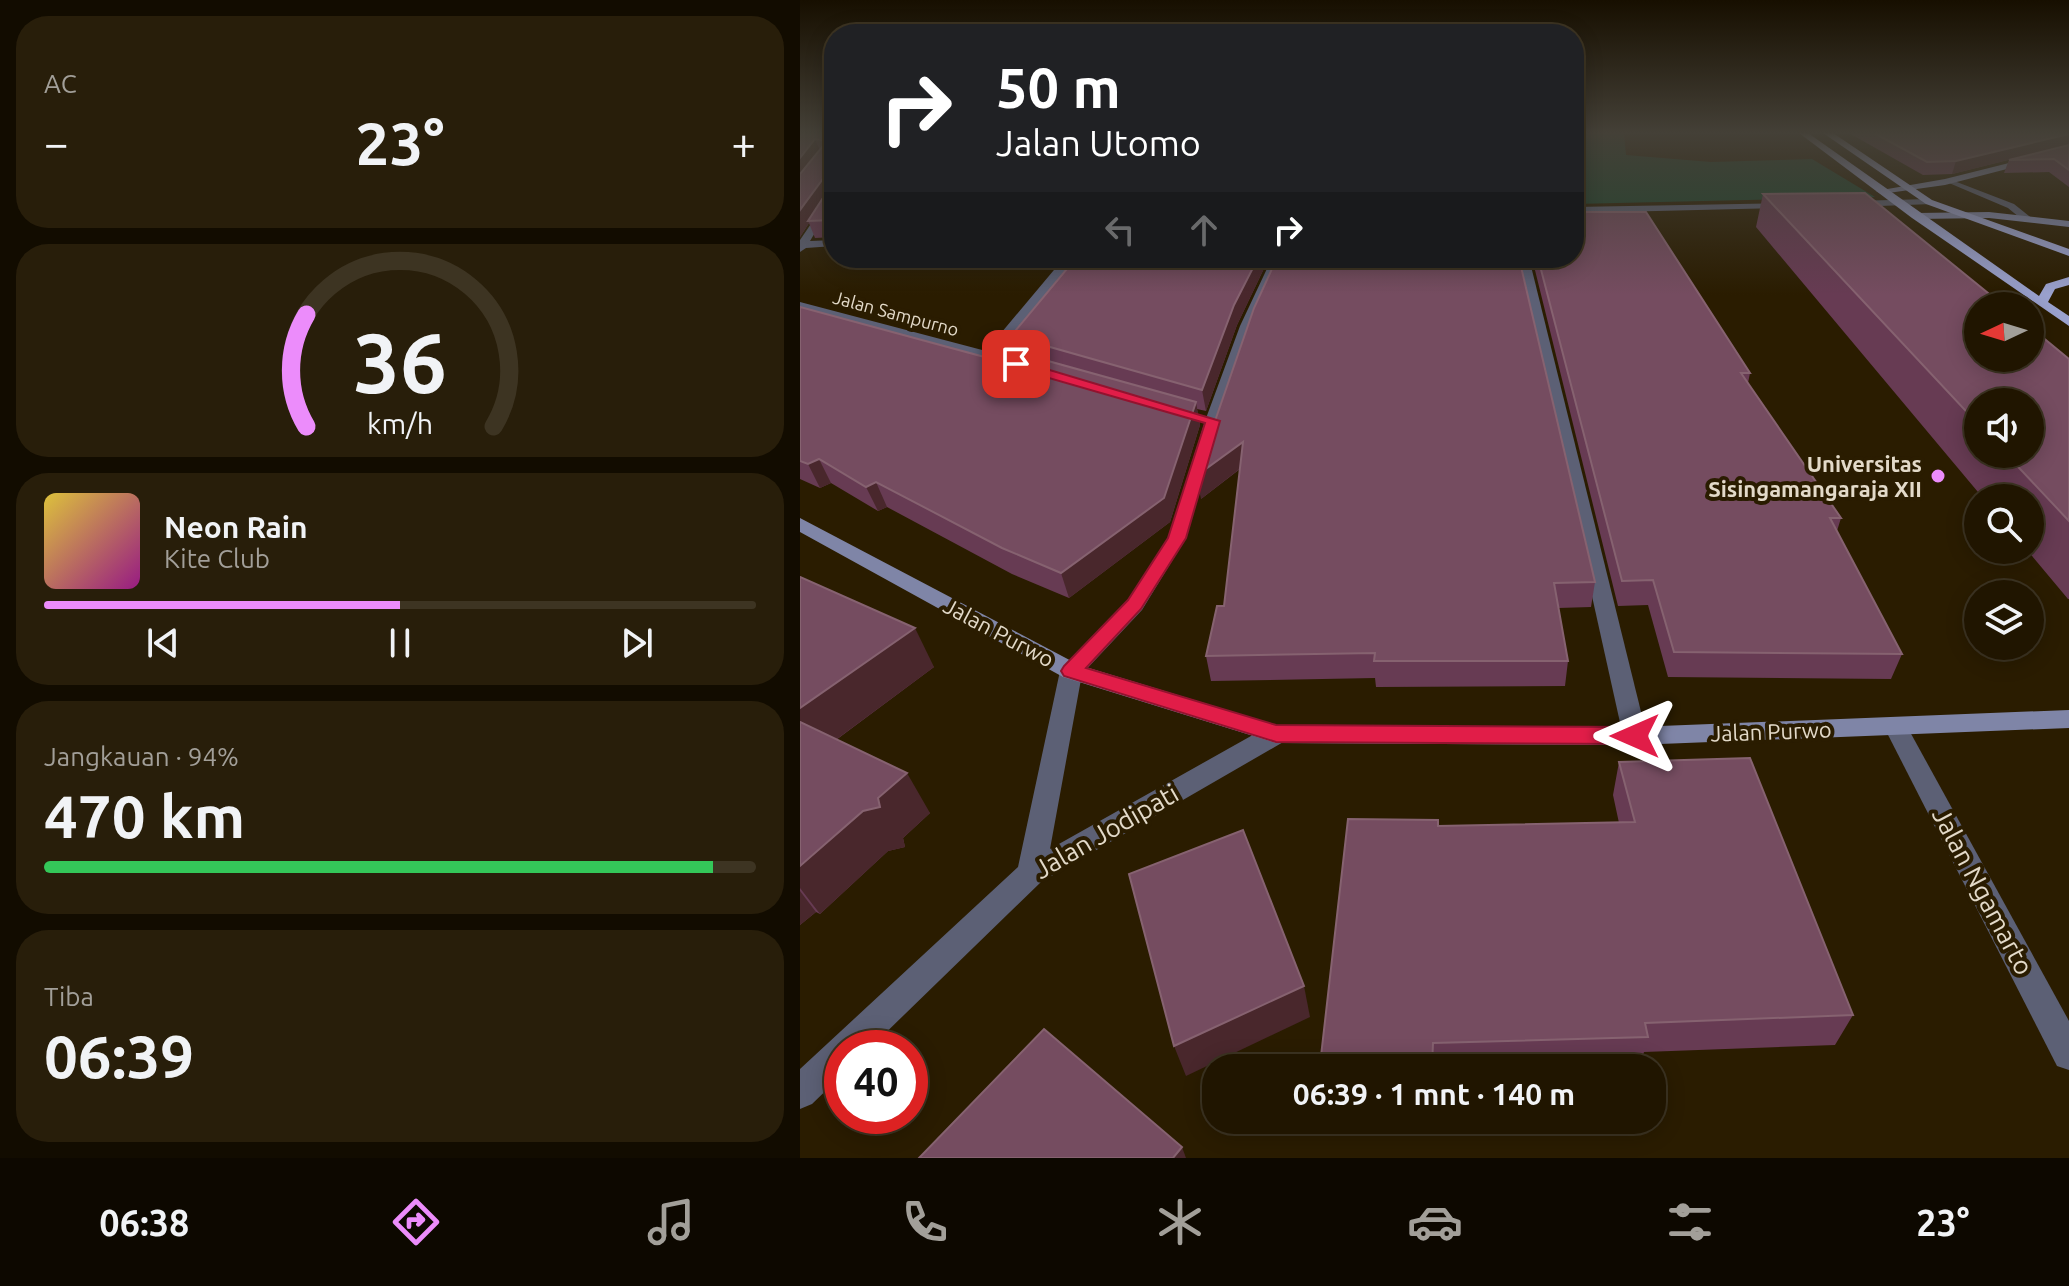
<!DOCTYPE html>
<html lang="id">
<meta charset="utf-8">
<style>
body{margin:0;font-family:Ubuntu,sans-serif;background:#281e0a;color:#f1f3f6;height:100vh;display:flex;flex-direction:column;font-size:30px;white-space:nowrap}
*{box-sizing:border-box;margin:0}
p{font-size:26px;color:#a29f99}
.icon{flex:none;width:44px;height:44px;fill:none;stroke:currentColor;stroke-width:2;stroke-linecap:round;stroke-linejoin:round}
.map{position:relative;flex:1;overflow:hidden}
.sheet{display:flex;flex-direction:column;gap:16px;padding:16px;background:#120c00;width:800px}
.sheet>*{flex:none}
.guide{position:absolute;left:24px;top:24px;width:760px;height:244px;border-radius:32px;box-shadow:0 4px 20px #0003,0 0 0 2px #3d3422;background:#202124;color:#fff;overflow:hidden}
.needle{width:52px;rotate:266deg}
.tools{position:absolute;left:1164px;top:292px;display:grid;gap:16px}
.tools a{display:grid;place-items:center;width:80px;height:80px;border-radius:50%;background:#201500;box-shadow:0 4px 20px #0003,0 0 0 2px #3d3422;font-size:40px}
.speed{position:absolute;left:24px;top:1030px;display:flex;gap:16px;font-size:40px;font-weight:700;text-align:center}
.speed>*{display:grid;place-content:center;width:104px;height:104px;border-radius:50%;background:#201500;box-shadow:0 4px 20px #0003,0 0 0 2px #3d3422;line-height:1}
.speed .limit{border:12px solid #d22;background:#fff;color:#111}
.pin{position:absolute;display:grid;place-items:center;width:68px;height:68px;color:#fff;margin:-34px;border-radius:16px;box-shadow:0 4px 12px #0006}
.me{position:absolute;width:88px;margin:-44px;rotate:270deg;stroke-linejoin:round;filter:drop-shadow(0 0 6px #0008)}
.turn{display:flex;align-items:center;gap:28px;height:168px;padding:0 40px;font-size:36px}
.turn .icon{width:104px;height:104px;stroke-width:2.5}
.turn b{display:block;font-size:56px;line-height:68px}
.lanes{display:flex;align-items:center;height:76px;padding:0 40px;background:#0003;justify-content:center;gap:40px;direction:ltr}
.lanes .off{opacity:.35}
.big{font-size:60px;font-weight:700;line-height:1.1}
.sheet .tile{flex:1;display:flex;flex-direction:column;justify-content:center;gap:12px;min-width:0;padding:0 28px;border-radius:32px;background:#281e0a}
.sheet .dial{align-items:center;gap:0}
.dial svg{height:208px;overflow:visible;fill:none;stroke:#3d3422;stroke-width:7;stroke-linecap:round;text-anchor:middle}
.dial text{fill:#f1f3f6;stroke:none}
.song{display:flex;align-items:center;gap:24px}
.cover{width:96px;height:96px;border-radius:12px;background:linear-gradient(135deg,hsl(50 70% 55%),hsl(310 70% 35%))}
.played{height:8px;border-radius:4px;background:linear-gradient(90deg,#ec8cfb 50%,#3d3422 50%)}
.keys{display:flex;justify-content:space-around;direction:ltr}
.heat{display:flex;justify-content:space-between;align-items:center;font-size:44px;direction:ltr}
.charge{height:12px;border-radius:6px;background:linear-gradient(90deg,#34c759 94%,#3d3422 0)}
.trip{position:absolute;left:402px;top:1054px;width:464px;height:80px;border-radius:32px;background:#201500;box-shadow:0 4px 20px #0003,0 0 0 2px #3d3422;font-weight:700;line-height:80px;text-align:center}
.menu{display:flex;height:128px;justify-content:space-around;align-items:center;background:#0d0800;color:#a29f99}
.menu .icon{width:56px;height:56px}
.menu .current{color:#ec8cfb}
.menu b{font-size:36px;color:#f1f3f6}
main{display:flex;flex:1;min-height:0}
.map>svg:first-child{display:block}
.green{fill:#1c452e}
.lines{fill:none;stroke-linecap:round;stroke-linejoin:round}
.lane{fill:#5c6075;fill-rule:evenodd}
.street{fill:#5c6075;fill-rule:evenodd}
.secondary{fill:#7f85a7;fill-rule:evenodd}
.primary{fill:#9aa1ce;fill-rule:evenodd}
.wall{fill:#673b53;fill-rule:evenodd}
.shaded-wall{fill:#49272c}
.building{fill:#754c60;stroke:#866270;stroke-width:2}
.route{fill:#e11d48;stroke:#92132f;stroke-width:2}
.poi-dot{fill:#ec8cfb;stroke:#2a1c00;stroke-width:3}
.labels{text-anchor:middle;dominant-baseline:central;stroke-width:8;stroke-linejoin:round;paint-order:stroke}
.far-street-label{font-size:18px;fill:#e3dac9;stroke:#2a1c00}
.poi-label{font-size:22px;font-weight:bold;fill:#e3dac9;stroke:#2a1c00;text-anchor:end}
.street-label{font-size:22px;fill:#e3dac9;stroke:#2a1c00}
.near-street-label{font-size:26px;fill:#e3dac9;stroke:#2a1c00}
</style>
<main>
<section class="sheet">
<div class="tile"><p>AC</p>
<div class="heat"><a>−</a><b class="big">23°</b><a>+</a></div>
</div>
<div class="tile dial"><svg viewBox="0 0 100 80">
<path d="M14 69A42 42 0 1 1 86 69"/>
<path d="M14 69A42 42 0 0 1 14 26" stroke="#ec8cfb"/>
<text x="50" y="56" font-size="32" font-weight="700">36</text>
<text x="50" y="72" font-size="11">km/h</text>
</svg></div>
<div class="tile">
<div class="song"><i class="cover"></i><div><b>Neon Rain</b><p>Kite Club</p></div></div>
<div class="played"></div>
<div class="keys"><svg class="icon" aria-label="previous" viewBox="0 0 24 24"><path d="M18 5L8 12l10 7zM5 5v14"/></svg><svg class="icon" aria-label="pause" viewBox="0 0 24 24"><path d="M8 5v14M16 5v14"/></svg><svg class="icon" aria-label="next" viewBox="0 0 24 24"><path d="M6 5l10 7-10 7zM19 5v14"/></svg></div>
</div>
<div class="tile"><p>Jangkauan · 94%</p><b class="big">470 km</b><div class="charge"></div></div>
<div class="tile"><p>Tiba</p><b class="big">06:39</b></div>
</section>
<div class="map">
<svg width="1269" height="1158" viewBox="0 0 1269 1158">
<rect width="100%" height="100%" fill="#2a1c00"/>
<!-- green -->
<path class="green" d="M774 133H824L826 155 911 162 1012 159 1075 197 774 204Z"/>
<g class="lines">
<!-- lane -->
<path class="lane" d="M1149 179 1214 204 1234 220 1225 222 1208 208 1149 183Z"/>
<!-- street -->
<g class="street">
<path d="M34 190V201L10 241 34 240V246L6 248 0 252V240Z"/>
<path d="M1129 199 1132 204 1053 207 1048 204 1053 201Z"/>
<path d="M988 203 985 208 774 213V207Z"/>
<path d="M264 258H276L198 355 222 361V367L217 368 0 310V302L186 351Z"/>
<path d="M472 258H484L454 326 421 421 386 538 342 610 282 674 250 849 467 727 476 725 485 727 488 734 485 741 241 882 70 1048H42V1075L12 1104 0 1109V1069L218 867 260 671 328 600 368 538 405 421 440 326Z"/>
<path d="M717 258H729L847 736 844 743 835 745 826 743 823 736Z"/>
<path d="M1096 718 1104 721 1269 1021V1070L1257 1066 1084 727 1088 721Z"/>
</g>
<!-- secondary -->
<g class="secondary">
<path d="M1269 148V153L1145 185 1081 194 1076 191 1145 179Z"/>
<path d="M1189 212 1269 221V227L1189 218 1116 219 1111 216 1116 213Z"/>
<path d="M0 518 279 665 476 725 835 727 1269 710V728L835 745 476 743 263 677 0 532Z"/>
</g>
<!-- primary -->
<g class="primary">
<path d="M999 133H1008L1239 296 1246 284 1269 277V285L1255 289 1248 302 1269 316V326L1112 218Z"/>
<path d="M1023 133H1033L1132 200 1269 249V256L1126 204Z"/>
</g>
</g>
<!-- wall -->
<g class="wall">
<path d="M0 133H34V237L15 238 9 223 0 237Z"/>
<path d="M1049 133H1269V187L1249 172 1204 173 1209 160 1268 145 1152 174 1123 175Z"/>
<path d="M963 194 1269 359V599H1268L1227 550H1230V498H1183L956 227ZM1178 402 1230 454H1178Z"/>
<path d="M276 258H469L437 325 406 411 397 409 400 425 370 522 269 598 212 574 87 507 78 511 31 483 20 488 0 479V307L192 359 216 352 211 336Z"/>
<path d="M477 258 795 582 791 607 758 608 768 661 765 686 576 687 575 678 411 681 406 656 424 606 440 469 401 499Z"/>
<path d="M732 258H774L950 373 948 383 1041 518 1037 531 1102 654 1091 679 868 677 848 605 818 606Z"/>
<path d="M0 577 134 667 36 740 130 813 103 838 105 847 88 851 20 914 16 912 0 925Z"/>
<path d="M819 762 1053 1015 1035 1045 844 1052 839 1067 791 1068H520V1065L638 826 819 823 813 795Z"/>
</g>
<!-- shaded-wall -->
<g class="shaded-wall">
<path d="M1269 134 1268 145 1152 174 1156 161Z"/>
<path d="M15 139 21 153 0 180V158Z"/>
<path d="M28 172 34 187 8 221 9 223 0 237V210Z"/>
<path d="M458 258H469L437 325 406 411 402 390 434 305Z"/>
<path d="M396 402 400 425 370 522 269 598 261 573Z"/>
<path d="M443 442 446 464 401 499 396 476Z"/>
<path d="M19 459 31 483 20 488 8 464Z"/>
<path d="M76 482 87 507 78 511 66 487Z"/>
<path d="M115 628 134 667 14 756 0 734V708Z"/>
<path d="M107 773 130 813 103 838 105 847 88 851 20 914 0 888V866Z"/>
<path d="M0 891 16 912 0 925Z"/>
<path d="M504 986 510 1017 386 1076 374 1046Z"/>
<path d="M382 1147 386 1158H373Z"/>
</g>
<!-- building -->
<g class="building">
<path d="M0 133H34V220L8 221 30 187 31 175 28 172 0 210V174L27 141 15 139 0 158Z"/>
<path d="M1074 133H1269V134L1156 161 1127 162Z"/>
<path d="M1269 145V170L1254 159 1209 160Z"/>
<path d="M1065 193 1204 306H1178V358H1230V327L1269 359V521L1206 454H1230V402H1178V424L963 194Z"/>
<path d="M774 212H846L950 373H941L1041 518H1030L1102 654 874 652 853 580 822 581 738 258H774Z"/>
<path d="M276 258H458L434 305 402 390 211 336Z"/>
<path d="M477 258H719L795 582 754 583 768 661H574L575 653 406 656 417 606H424L443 442 396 476 454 308Z"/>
<path d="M0 307 192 359 201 348 396 402 364 498 261 573 202 548 76 482 66 487 19 459 8 464 0 461Z"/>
<path d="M0 577 115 628 0 708Z"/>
<path d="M0 722 107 773 78 798 80 807 63 811 0 866Z"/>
<path d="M950 758 1053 1015 845 1023 848 1037 633 1043 632 1067 520 1065 548 819 638 820V826L835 822 819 762Z"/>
<path d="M443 830 504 986 374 1046 329 874Z"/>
<path d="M244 1029 382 1147 373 1158H119Z"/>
</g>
<!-- sky -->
<linearGradient id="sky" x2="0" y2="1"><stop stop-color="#170f00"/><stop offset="0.45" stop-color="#444037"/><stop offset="1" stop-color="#444037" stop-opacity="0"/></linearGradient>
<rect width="1269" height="295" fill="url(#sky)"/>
<!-- route -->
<path class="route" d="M216 360 420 421 386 538 341 609 286 668 476 725 835 727 843 730 846 736 843 742 835 744 476 742 264 676 261 671 264 666 328 600 368 538 405 423 211 367 209 364Z"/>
<!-- markers -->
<circle class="poi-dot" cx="1138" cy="476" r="8"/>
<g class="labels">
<!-- far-street labels -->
<g class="far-street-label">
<text transform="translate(96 313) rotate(15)">Jalan Sampurno</text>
</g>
<!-- poi labels -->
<g class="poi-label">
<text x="1122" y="463">Universitas<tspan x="1122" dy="25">Sisingamangaraja XII</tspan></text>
</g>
<!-- street labels -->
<g class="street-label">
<text transform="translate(199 632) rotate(28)">Jalan Purwo</text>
<text transform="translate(971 731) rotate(-2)">Jalan Purwo</text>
</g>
<!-- near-street labels -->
<g class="near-street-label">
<text transform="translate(306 831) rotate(-30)">Jalan Jodipati</text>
<text transform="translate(1183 891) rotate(62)">Jalan Ngamarto</text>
</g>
</g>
</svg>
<div class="tools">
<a><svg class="needle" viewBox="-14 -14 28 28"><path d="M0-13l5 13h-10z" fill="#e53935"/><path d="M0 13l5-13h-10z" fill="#a29f99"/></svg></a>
<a><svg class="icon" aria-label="sound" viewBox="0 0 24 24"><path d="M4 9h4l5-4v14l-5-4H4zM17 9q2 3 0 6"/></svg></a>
<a><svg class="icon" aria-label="search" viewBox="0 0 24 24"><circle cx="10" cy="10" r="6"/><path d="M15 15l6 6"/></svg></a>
<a><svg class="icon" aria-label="layers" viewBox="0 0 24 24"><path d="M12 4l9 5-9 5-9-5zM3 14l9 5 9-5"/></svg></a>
</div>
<div class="speed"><div class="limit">40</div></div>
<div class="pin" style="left:216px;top:364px;background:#d93025"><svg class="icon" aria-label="arrive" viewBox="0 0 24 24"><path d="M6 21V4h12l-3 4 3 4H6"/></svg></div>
<svg class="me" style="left:835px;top:736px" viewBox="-20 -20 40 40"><path d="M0-17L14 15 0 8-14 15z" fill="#e11d48" stroke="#fff" stroke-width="4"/></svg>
<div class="trip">06:39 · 1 mnt · 140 m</div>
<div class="guide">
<div class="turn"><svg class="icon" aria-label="right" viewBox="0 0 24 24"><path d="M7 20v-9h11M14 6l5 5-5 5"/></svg><div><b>50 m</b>Jalan Utomo</div></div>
<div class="lanes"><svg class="icon off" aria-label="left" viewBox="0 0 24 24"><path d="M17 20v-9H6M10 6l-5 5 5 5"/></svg><svg class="icon off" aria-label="ahead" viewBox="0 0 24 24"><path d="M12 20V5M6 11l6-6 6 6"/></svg><svg class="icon" aria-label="right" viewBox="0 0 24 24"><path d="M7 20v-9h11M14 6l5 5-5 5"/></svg></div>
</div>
</div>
</main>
<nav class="menu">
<b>06:38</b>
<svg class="icon current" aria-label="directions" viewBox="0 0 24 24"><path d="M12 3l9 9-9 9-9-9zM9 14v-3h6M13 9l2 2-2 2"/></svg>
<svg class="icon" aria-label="music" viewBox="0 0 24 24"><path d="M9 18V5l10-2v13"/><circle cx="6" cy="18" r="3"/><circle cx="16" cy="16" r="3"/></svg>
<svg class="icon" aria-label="phone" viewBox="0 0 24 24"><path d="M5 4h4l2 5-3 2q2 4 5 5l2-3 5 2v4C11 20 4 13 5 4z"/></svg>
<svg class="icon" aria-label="climate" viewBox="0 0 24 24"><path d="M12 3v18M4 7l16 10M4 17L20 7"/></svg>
<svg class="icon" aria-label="car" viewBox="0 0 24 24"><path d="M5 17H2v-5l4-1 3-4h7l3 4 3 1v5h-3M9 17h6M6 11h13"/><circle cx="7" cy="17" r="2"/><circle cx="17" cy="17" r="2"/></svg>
<svg class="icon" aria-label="filters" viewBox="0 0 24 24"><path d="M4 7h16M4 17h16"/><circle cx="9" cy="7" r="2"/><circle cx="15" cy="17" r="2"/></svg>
<b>23°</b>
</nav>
